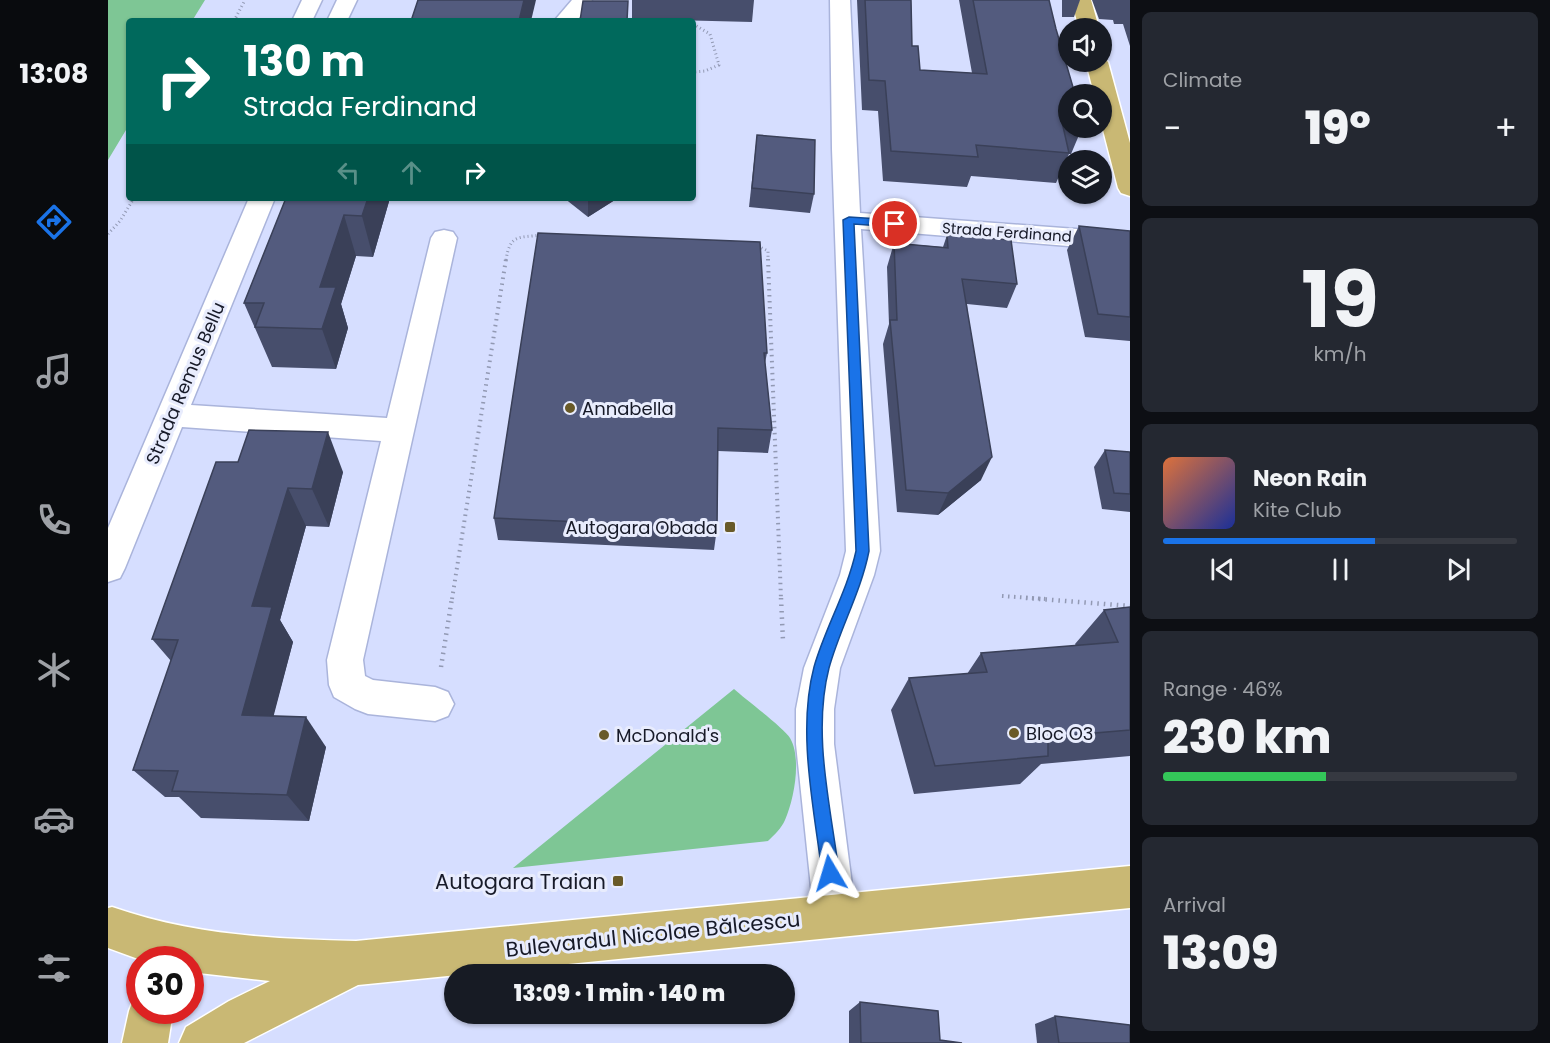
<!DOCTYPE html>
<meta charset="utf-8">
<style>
body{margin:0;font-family:Poppins,sans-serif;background:#242831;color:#f1f3f6;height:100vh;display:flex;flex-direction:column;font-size:22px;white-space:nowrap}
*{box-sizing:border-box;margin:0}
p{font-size:20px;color:#9ea1a6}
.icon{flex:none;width:33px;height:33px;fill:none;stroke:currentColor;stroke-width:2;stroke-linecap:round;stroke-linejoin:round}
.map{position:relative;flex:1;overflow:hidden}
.sheet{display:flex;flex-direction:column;gap:12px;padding:12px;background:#0d0f14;width:420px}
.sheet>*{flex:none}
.guide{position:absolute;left:18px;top:18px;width:570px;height:183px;border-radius:6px;box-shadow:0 2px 4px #0004;background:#00695c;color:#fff;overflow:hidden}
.fabs{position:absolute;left:950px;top:18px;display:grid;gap:12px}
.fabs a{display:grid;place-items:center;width:54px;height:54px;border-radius:50%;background:#171b24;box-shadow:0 2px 4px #0004;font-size:30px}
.speed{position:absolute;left:18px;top:946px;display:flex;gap:12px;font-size:30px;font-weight:700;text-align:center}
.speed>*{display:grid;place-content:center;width:78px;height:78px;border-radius:50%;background:#171b24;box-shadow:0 2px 4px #0004;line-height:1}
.speed .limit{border:9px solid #d22;background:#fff;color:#111}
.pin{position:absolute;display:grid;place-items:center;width:51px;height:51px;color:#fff;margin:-26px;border:3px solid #fff;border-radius:50%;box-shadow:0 2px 6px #0007}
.me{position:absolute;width:66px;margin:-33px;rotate:353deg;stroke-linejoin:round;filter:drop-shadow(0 0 4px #0008)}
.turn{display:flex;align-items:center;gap:21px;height:126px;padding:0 18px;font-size:27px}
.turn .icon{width:78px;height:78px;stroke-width:2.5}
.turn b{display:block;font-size:42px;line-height:51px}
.lanes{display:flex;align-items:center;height:57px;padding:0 18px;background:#0003;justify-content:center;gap:30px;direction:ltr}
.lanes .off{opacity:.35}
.big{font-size:45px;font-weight:800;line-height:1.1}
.sheet .card{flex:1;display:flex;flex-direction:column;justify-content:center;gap:9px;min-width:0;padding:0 21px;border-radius:9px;background:#242831}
.sheet .dial{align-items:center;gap:0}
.dial b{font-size:78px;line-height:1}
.song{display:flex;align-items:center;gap:18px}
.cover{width:72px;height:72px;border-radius:9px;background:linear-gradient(135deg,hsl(20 70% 55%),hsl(230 70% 35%))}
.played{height:6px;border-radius:3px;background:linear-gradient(90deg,#1a73e8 60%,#363941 60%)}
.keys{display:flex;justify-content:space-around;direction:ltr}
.heat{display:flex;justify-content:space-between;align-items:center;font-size:33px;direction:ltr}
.charge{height:9px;border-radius:4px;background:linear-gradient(90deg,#34c759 46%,#363941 0)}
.trip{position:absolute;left:336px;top:964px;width:351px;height:60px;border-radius:30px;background:#171b24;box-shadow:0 2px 4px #0004;font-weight:800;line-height:60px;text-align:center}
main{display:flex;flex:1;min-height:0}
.dock{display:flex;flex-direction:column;width:108px;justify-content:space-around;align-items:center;background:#090b0e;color:#9ea1a6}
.dock .icon{width:42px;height:42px}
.dock .active{color:#1a73e8}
.dock b{font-size:27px;color:#f1f3f6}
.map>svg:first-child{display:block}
.green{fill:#7ec695}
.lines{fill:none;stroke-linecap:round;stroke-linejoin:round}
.minor-casing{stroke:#aab4db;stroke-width:3}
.major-casing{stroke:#fff;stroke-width:3}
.path-far2{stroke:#9299b3;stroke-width:3;stroke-dasharray:1 3;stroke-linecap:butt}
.path-far1{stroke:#9299b3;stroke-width:4;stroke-dasharray:1.5 4.5;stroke-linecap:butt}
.path{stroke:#9299b3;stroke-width:4.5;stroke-dasharray:1.5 5;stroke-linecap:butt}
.minor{fill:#fff;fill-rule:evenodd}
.major{fill:#c9b874;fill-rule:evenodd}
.wall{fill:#474e6c}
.shaded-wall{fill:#3a4058}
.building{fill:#535b7e;stroke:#3a4058;stroke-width:1.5}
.route{fill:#1a73e8;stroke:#114b97;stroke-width:1.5}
.poi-dot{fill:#695a28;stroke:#e8ecfd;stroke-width:2}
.labels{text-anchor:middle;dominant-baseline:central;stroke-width:6;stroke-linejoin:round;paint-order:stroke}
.far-street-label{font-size:15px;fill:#171a28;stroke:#e8ecfd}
.street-label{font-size:18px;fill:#171a28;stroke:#e8ecfd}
.poi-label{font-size:18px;fill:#171a28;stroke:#e8ecfd;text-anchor:start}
.near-poi-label{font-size:21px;fill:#171a28;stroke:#e8ecfd;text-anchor:end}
.near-street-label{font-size:21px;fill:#171a28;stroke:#e8ecfd}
</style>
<main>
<nav class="dock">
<b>13:08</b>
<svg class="icon active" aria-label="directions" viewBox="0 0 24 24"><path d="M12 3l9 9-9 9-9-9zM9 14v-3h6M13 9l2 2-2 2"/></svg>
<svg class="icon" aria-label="music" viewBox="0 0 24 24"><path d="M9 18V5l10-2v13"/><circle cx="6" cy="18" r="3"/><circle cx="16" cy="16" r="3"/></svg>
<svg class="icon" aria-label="phone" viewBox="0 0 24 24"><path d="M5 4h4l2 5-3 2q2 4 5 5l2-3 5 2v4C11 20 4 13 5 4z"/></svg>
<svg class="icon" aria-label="climate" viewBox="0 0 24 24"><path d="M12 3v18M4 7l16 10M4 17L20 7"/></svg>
<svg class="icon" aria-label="car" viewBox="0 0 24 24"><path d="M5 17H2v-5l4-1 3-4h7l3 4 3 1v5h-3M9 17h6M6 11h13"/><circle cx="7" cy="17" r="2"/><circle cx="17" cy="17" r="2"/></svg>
<svg class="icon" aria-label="filters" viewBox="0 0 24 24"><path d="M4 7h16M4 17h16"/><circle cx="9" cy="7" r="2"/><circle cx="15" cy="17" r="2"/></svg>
</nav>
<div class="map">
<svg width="1022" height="1043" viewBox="0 0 1022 1043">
<rect width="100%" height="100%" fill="#d6deff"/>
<!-- green -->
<g class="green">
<path d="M0 0H97L84 21H21V125L0 160Z"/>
<path d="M626 689C637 699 676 728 682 738 694 758 686 800 677 820 673 829 667 834 660 841L405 868Z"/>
</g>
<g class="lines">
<defs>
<g id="minor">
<path d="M194 0H214L204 21H184Z"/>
<path d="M229 0H249L239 21H219Z"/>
<path d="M464 0H484L478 11 468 21H446Z"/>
<path d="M722 0H742L752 213 1022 233V251L753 229 772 551 766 575 732 668 726 709V744L748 916 742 931 727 937 712 931 706 916 688 744V709L696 668 732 575 738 551 724 149Z"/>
<path d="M141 198H167L83 405 279 418 323 238 327 232 336 230 345 232 349 238 255 660 257 676 265 680 327 687 340 692 346 704 340 716 327 721 260 714 247 709 226 697 221 685 219 660 273 441 74 427 17 568 12 578 0 582V528Z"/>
</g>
<g id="major">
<path d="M963 0H983L991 28H971Z"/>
<path d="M993 56 1000 62 1022 143V196L1013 193 1010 188 993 122V94H986L978 62H993Z"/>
<path d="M1022 866V908L250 985 136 1043H71L78 1027 121 1001 162 981 82 972V960H33L0 948V908L4 907C84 935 164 939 248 941Z"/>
<path d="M32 993V1011H65L60 1043H14L21 1011 27 995Z"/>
</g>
</defs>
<!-- minor casing -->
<use href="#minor" class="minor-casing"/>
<!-- major casing -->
<use href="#major" class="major-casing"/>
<!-- path-far2 -->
<g class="path-far2">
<path d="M126 21 137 0"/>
<path d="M585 24 602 34 611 65 597 71 585 72"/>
<path d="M0 234 12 221 26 198"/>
<path d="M650 246 660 251V260"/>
<path d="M398 260C402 234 410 238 433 235"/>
</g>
<!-- path-far1 -->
<g class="path-far1">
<path d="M660 259 673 599"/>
<path d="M894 596 938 599"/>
<path d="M344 599 398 259"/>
</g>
<!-- path -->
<g class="path">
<path d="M673 598 675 641"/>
<path d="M918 598 1022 606"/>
<path d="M333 667 344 598"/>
</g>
<!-- minor -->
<use href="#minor" class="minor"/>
<!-- major -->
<use href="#major" class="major"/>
</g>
<!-- wall -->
<g class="wall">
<path d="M524 0H646L644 22 524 19Z"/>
<path d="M749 0H803L804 46 812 70 864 73 851 0H941L960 94V128H974L963 154H961L948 183 863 176 859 187 775 181 770 111 754 110Z"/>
<path d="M954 0H972L966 17H954Z"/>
<path d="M984 0H1022V46L1015 24H1006L1005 20 991 19Z"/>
<path d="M649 135 706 194 702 213 641 207Z"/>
<path d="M178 198H282L265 257 248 256 233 304 240 328 228 369 164 367 136 303Z"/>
<path d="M456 198H510L480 217Z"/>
<path d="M971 226 1022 231V341L977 337 959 250Z"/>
<path d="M430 233 659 353 657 363 664 430 660 453 610 451 609 528 606 550 390 540 386 518Z"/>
<path d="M839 235 909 284 899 308 859 304 873 480 830 515 789 512 775 344 781 324 779 267 786 243 835 247Z"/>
<path d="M997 450 1022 452V512L994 509 986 467Z"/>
<path d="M130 462 235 472 221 527 198 526 172 620 185 642 165 716 218 747 201 821 93 818 71 797H57L25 770 63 661 44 639Z"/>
<path d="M1022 607V756L933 764 912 784 806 794 783 710 801 678 859 674 873 653 968 646 967 644 996 610Z"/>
<path d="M752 1002 832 1040 854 1043H741V1011Z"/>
<path d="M947 1016 1022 1043H929L927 1024Z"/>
</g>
<!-- shaded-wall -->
<g class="shaded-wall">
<path d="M416 0H428L423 21H411Z"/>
<path d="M260 198H282L265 257 254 216Z"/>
<path d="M480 198H510L480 217Z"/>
<path d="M236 215 248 256 233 304 240 328 228 369 214 329 212 287Z"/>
<path d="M220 432 235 472 221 527 204 489Z"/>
<path d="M884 457 873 480 830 515 840 493Z"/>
<path d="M180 488 198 526 172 620 185 642 158 745 134 715 144 606Z"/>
<path d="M198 717 218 747 201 821 179 795Z"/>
</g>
<!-- building -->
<g class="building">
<path d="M310 0H416L411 21H303Z"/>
<path d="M757 0H803L804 46H810L812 70 879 74 865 0H941L948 29 967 94H960V122H954L961 153 868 145 870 157 783 151 777 81 761 80Z"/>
<path d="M475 1H520L519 21H472Z"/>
<path d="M649 135 707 140 706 194 644 188Z"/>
<path d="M178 198H260L254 216 236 215 212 287H228L214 329 147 327 156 303H136Z"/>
<path d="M971 226 1022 231V317L990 314Z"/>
<path d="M430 233 652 242 659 353H656L664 430 610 428 609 528 386 518Z"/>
<path d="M839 235 903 240 909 284 854 279 884 457 840 493 798 490 782 320H789L786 243 840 248Z"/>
<path d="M141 430 220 432 204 489 180 488 144 606 164 607 134 715 198 717 179 795 64 791 70 771 25 770 70 640 44 639 108 462H130Z"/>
<path d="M997 450 1022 452V494L1006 493Z"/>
<path d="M1022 607V730L940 737V756L827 766 801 678 879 672 873 653 1010 642 996 610Z"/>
<path d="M752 1002 830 1011 832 1040 854 1043H753Z"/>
<path d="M947 1016 1022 1025V1043H951Z"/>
</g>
<!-- route -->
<path class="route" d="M741 217 787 220 793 224 787 227 746 224 761 551C753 592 732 628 721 668 704 734 723 807 731 873L728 879 722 881 716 879 714 873C706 808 689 731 706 667 717 628 739 592 748 551L735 220Z"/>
<!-- markers -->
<g class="poi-dot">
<circle cx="462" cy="408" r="6"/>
<rect x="616" y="521" width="12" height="12" rx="3"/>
<circle cx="906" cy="733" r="6"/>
<circle cx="496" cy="735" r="6"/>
<rect x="504" y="875" width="12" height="12" rx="3"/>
</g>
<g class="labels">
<!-- far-street labels -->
<g class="far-street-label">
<text transform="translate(899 232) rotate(4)">Strada Ferdinand</text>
</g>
<!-- street labels -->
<g class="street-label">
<text transform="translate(77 383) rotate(-67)">Strada Remus Bellu</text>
</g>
<!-- poi labels -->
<g class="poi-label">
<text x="474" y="408">Annabella</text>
<text x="610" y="527" text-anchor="end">Autogara Obada</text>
<text x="918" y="733">Bloc O3</text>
<text x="508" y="735">McDonald's</text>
</g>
<!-- near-poi labels -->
<g class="near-poi-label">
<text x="498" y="881">Autogara Traian</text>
</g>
<!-- near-street labels -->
<g class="near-street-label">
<text transform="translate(545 934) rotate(-6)">Bulevardul Nicolae Bălcescu</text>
</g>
</g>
</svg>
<div class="fabs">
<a><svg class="icon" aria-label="sound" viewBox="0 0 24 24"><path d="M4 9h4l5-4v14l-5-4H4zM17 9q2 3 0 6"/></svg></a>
<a><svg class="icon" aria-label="search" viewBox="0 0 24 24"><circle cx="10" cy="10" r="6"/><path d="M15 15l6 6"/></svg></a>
<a><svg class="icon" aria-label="layers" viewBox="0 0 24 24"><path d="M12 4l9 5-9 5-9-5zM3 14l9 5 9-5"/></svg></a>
</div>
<div class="speed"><div class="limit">30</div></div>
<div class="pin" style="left:787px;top:224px;background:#d93025"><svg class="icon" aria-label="arrive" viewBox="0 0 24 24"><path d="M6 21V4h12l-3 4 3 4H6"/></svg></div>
<svg class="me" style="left:722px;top:873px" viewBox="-20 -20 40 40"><path d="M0-17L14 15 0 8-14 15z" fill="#1a73e8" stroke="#fff" stroke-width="4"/></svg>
<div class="trip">13:09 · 1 min · 140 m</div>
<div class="guide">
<div class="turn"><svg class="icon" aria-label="right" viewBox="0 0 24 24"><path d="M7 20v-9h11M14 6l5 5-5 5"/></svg><div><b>130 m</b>Strada Ferdinand</div></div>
<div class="lanes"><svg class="icon off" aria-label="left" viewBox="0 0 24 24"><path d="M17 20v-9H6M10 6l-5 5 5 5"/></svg><svg class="icon off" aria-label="ahead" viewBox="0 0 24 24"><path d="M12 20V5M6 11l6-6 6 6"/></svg><svg class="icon" aria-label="right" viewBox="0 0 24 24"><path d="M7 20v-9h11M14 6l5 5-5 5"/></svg></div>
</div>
</div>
<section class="sheet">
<div class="card"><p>Climate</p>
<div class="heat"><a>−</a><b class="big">19°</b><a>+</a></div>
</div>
<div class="card dial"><b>19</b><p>km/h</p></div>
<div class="card">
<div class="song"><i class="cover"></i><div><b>Neon Rain</b><p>Kite Club</p></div></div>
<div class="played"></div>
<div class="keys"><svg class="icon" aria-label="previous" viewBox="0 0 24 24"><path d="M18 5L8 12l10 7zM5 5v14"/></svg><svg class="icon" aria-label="pause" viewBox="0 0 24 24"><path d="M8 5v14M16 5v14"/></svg><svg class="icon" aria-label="next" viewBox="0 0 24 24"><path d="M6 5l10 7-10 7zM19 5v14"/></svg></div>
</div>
<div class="card"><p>Range · 46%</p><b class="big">230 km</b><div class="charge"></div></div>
<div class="card"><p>Arrival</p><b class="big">13:09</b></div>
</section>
</main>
